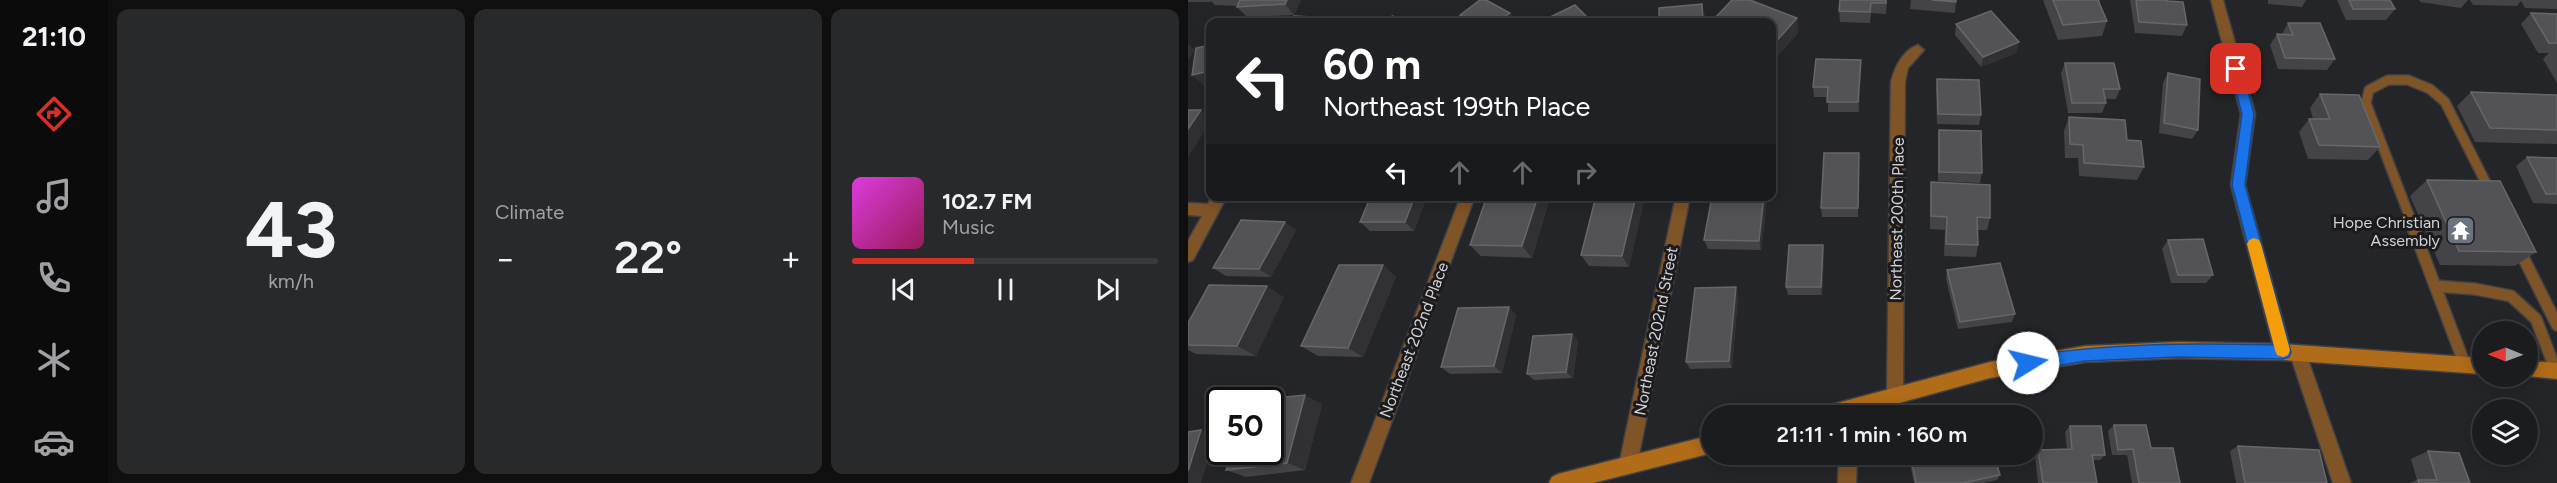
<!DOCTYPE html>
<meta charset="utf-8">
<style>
body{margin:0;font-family:Figtree,sans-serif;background:#28292b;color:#f1f3f6;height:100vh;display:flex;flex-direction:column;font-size:22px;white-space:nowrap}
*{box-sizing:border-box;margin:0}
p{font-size:20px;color:#a0a1a4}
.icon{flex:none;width:33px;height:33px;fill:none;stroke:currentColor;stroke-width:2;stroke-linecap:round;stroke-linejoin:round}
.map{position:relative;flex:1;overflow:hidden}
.details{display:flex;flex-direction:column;gap:9px;padding:9px;background:#0f0f10;width:1080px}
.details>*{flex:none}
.hud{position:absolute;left:18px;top:18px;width:570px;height:183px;border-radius:12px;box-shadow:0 3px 15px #0003,0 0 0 2px #393a3c;background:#202124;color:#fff;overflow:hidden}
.needle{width:39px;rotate:271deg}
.tools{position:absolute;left:1284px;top:321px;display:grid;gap:12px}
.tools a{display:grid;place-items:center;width:66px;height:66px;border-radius:50%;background:#1b1c1e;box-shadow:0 3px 15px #0003,0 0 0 2px #393a3c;font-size:30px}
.speed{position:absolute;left:18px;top:387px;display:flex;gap:12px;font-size:30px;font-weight:700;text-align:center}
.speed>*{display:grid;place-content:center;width:78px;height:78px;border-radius:50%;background:#1b1c1e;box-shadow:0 3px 15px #0003,0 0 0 2px #393a3c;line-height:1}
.speed .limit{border:3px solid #111;border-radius:9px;background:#fff;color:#111}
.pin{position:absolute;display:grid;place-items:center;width:51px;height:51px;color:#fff;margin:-26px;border-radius:12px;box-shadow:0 3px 9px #0006}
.me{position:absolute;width:66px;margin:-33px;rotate:81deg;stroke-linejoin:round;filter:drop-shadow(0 0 4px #0008)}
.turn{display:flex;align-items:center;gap:21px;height:126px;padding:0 18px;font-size:27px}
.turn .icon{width:78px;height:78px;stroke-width:2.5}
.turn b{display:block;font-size:42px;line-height:51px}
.lanes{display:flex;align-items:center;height:57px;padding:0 18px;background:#0003;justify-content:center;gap:30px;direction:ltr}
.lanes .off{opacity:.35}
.big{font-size:45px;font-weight:600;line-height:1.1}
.details .widget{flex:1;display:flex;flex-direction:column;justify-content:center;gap:9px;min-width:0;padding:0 21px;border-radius:12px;background:#28292b}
.details .dial{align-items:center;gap:0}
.dial b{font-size:78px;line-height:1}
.song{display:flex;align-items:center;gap:18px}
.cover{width:72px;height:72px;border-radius:9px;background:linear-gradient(135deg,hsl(300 70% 55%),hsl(330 70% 35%))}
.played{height:6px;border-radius:3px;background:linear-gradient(90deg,#d93025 40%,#393a3c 40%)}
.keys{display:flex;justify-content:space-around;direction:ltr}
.heat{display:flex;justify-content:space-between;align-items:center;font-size:33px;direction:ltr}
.details .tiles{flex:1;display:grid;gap:9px;grid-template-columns:repeat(3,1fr)}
.trip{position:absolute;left:513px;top:405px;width:342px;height:60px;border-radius:30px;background:#1b1c1e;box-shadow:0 3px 15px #0003,0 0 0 2px #393a3c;font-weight:600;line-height:60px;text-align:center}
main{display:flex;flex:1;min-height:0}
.tab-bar{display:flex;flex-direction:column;width:108px;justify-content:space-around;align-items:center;background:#0b0b0c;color:#a0a1a4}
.tab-bar .icon{width:42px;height:42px}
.tab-bar .active{color:#d93025}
.tab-bar b{font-size:27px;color:#f1f3f6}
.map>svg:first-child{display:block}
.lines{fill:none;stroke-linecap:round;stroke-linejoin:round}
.lane-far1-casing{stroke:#404144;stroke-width:12}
.lane-casing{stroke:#404144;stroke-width:14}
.street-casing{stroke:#404144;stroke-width:3}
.secondary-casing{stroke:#404144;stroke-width:3}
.lane-far1{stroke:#7f5427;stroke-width:9}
.lane{stroke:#7f5427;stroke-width:11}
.street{fill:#7f5427;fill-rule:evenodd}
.secondary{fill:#b16c19;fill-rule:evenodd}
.wall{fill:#444448}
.shaded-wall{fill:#313135}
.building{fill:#535357;stroke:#67676b;stroke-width:1.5}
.route{fill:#1a73e8;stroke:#114b97;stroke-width:1.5}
.slow{fill:#f59e0b}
.labels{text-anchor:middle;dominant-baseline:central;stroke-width:6;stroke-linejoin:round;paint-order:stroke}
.street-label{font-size:16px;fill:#d3d3d5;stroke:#1b1b1f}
.poi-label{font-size:16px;fill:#d3d3d5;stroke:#1b1b1f;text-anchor:end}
</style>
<main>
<nav class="tab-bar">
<b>21:10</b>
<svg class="icon active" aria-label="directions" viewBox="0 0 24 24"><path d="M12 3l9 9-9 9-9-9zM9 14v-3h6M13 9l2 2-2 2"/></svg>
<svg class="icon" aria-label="music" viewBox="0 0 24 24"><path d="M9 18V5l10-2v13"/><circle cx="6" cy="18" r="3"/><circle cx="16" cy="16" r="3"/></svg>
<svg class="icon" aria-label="phone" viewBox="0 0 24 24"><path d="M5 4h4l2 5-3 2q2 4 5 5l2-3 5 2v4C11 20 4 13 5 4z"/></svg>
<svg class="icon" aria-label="climate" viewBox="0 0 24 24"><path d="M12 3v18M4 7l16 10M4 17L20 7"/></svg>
<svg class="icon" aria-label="car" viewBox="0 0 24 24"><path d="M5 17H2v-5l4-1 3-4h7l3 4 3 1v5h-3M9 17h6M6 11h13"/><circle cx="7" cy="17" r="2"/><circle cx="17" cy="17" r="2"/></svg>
</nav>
<section class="details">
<div class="tiles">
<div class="widget dial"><b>43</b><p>km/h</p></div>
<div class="widget"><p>Climate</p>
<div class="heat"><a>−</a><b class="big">22°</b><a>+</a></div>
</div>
<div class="widget">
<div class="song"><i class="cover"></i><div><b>102.7 FM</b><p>Music</p></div></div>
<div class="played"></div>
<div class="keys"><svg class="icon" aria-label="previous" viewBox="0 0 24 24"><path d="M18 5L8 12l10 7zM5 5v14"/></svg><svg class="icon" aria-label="pause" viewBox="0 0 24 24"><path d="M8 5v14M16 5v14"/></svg><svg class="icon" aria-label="next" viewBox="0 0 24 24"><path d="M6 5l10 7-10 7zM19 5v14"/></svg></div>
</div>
</div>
</section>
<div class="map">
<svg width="1369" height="483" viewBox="0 0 1369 483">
<rect width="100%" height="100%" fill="#242528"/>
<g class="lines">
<defs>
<path id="lane-far1" d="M1222 218 1178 103 1181 90 1200 80H1220L1242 89 1257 102 1303 193"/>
<g id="lane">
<path d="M1221 217 1277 365"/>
<path d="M1330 247 1369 325"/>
<path d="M1247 286 1287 289 1323 296 1348 319 1368 371"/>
</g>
<g id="street">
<path d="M1023 0H1035L1067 114 1057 185 1103 351 1110 345 1116 348 1163 483H1145L1102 354 1095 360 1089 357 1087 352 1043 185 1053 114Z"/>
<path d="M730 45 736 50 720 68 717 82 715 394 713 400 707 402 701 400 699 394 703 82C707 67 714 51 730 45Z"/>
<path d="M24 196H39L5 260 0 262V241L14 216 0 215V203L20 204Z"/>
<path d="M273 196H287L181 483H163Z"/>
<path d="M488 196H502L449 465 446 471 440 474 434 471 431 465Z"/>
<path d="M651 454H669L668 483H650Z"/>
</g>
<g id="secondary">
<path d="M990 342 1095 344 1294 358V374L1095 360 990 358 897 362 802 378 664 416H623L625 410 631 408 802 362 897 346Z"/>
<path d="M1340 361 1369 363V379L1339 376Z"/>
<path d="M524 435V453L405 483H361L364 477 370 474Z"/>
</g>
</defs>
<!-- lane-far1 casing -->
<use href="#lane-far1" class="lane-far1-casing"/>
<!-- lane casing -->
<use href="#lane" class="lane-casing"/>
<!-- street casing -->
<use href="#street" class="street-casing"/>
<!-- secondary casing -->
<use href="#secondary" class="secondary-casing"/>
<!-- lane-far1 -->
<use href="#lane-far1" class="lane-far1"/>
<!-- lane -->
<use href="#lane" class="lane"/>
<!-- street -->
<use href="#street" class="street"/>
<!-- secondary -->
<use href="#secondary" class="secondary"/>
</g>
<!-- wall -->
<g class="wall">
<path d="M0 0H113L106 15 59 17 49 7V6L27 5 23 1 22 2H0Z"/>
<path d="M652 0H699L698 14 683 13 682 23 652 22 651 11Z"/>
<path d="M723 0H768L767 13 722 9Z"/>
<path d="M855 0H912L911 3 919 21 914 36 870 40Z"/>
<path d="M942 0H979L999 25 994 36 947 33Z"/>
<path d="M1080 0H1118L1114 7 1080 4Z"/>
<path d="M1149 0H1202L1207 9 1198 20H1158Z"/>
<path d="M1231 0H1280L1273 8 1232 2Z"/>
<path d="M1282 0H1369V9L1337 8 1333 1 1329 6 1285 5Z"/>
<path d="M322 13 327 22H276L272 15Z"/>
<path d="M1343 13 1369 14V83L1355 59 1361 53H1350L1333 24Z"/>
<path d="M609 18 610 33 587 59 584 57V22H526V19Z"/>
<path d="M1100 23 1147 59 1139 70 1090 69 1082 45 1089 34H1094Z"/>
<path d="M768 24 828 53 793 67 767 35Z"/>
<path d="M673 60 671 112H640V97H626L625 87Z"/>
<path d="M877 63 932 89 928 99H917L918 103 914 113H880L873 73Z"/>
<path d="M980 73 1010 130 1004 139 971 133 975 83Z"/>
<path d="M749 79 793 115 791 125 749 124 748 89Z"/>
<path d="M1283 92 1369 95V144L1287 142 1269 106Z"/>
<path d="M1132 94 1192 147 1180 160 1120 159 1111 132 1121 119H1125L1122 108Z"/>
<path d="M881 117 939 140 956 167 949 180 891 176 890 158H877L876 131Z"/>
<path d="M751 130 794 173 792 183 750 181V140Z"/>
<path d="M1339 157 1369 158V204L1345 203 1328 166Z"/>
<path d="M671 163 670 217H634L633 208Z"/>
<path d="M1239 180 1348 252 1327 266 1252 265 1222 196Z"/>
<path d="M743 182 802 218 799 230H790V245L788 257 756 256 757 230 742 229V195Z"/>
<path d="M84 196H132L129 201H89Z"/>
<path d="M183 196H239L226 231H182L172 222Z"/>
<path d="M408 196H457L441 267 401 266 393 255Z"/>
<path d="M579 199 573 250 520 249 516 240Z"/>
<path d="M361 201 344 258 293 256 282 245Z"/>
<path d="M108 230 83 277 38 276 25 268Z"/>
<path d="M980 240 1025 275 1018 283H983L974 249Z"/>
<path d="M635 245 636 254 634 295H600L598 287Z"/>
<path d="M195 265 208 277 175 357 130 356 113 346Z"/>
<path d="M759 270 827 314 824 322 770 329 758 279Z"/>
<path d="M548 287 550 295 544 368 502 369 498 362Z"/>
<path d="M96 297 68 356 8 354 0 350V323Z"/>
<path d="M328 315 314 373 262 374 253 367Z"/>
<path d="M384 334 390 341 385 378 346 380 339 374Z"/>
<path d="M134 404 117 470 58 477 38 470Z"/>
<path d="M926 425 992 483H944L939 455H924L920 431Z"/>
<path d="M882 426 917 455 912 460H905L909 483H850L847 455 850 450 879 449 877 432Z"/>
<path d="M1050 446 1139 483H1048L1042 451Z"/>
<path d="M1240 451 1282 483H1221L1229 480 1223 459Z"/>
<path d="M720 454H806L812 475 809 480 795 483H726Z"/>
</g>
<!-- shaded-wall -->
<g class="shaded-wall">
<path d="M99 0H113L106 15 97 4Z"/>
<path d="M514 4 517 15V22H515Z"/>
<path d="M322 13 327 22H309Z"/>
<path d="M609 18 610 33 587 59 585 45Z"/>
<path d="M831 42 828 53 793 67 795 57Z"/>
<path d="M0 44 7 50 0 60Z"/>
<path d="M673 60V70L671 112 670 102Z"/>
<path d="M22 71V83L15 85 4 75Z"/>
<path d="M13 110 22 119V123L0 157V129Z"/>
<path d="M124 196H132L129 201Z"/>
<path d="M227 196H239L226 231 217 222Z"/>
<path d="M350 196H357L361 201 344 258 334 246Z"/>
<path d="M448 196H457L441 267 434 256Z"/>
<path d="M576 196H579V199L573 250 571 241Z"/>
<path d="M97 222 108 230 83 277 71 269Z"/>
<path d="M635 245 636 254 634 295 633 287Z"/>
<path d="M195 265 208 277 175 357 160 348Z"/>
<path d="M79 286 96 297 68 356 49 346Z"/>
<path d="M548 287 550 295 544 368 541 361Z"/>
<path d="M321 307 328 315 314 373 306 366Z"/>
<path d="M384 334 390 341 385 378 378 372Z"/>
<path d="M117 395 134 404 117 470 99 463Z"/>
<path d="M13 430 28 436 13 483H0V471Z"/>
</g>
<!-- building -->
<g class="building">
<path d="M52 0H99L97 4 49 7Z"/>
<path d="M292 0H298L322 13 309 22H276L280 19 272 15Z"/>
<path d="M544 0H562L609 18 585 45 584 44V22H533L526 19Z"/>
<path d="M652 0H698V3H683L682 12 651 11Z"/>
<path d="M744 0H768V2Z"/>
<path d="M865 0H910L919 21 875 25Z"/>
<path d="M948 0H979V1L995 2 999 25 951 22Z"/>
<path d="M1161 0H1202L1207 9H1165Z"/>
<path d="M514 4 515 22H471V8Z"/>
<path d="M387 5 404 22H355L354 21Z"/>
<path d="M803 11 831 42 795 57 768 24Z"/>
<path d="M1343 13 1369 14V43H1361Z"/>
<path d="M106 16 162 19 160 22H101Z"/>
<path d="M205 16 209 22H189Z"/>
<path d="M1100 23H1132L1147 59 1097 58 1089 34 1105 35Z"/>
<path d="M22 45V71L4 75 8 48Z"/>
<path d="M628 59 673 60 670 102H639L640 87H625Z"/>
<path d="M877 63H926L932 89H915L918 103H884Z"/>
<path d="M980 73 1012 79 1010 130 976 123Z"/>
<path d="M749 79 791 80 793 115 750 114Z"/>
<path d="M1283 92 1369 95V130L1302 128Z"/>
<path d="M1132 94 1171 95 1192 147 1131 145 1121 119H1142Z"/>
<path d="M0 110H13L0 129Z"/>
<path d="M881 117 937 120 939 140 953 141 956 167 896 163 895 145 882 144Z"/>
<path d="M751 130 793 131 794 173 751 172Z"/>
<path d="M636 153H671L670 208H633Z"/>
<path d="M1339 157 1369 158V194H1358Z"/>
<path d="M1239 180 1312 181 1348 252 1271 251Z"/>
<path d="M743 182 802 185V218L789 217 790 245 758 244 759 217 743 216Z"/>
<path d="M183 196H227L217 222H172Z"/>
<path d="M299 196H350L334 246 282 245Z"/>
<path d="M408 196H448L434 256 393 255Z"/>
<path d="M524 196H576L571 241 516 240Z"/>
<path d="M53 220 97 222 71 269 25 268Z"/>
<path d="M1015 239 1025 275H990L980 240Z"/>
<path d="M601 245H635L633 287H598Z"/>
<path d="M812 263 827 314 772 322 759 270Z"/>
<path d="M151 265H195L160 348 113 346Z"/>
<path d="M21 285 79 286 49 346 0 345V323Z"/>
<path d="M548 287 541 361 498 362 507 288Z"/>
<path d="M321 307 306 366 253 367 270 308Z"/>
<path d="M384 334 378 372 339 374 345 336Z"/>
<path d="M117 395 99 463 38 470 44 452H82V400H68Z"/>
<path d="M926 425H958L963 448H985L992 483H951L945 449 930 450Z"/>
<path d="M882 426H913L917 455H904L909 483H855L850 450 884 449Z"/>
<path d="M13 430 0 471V432Z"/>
<path d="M1050 446 1131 450 1139 483H1057Z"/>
<path d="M1240 451 1271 453 1282 483H1231L1230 480H1249Z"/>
<path d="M722 454H806L812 475 775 483H728Z"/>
</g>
<!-- route -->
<path class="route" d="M1048 64 1054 69 1066 114 1057 185 1103 352 1101 357 1095 359 990 357 897 361 840 371 835 368 833 363 835 358 840 356C924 343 1001 343 1086 345L1044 185 1054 114 1042 69Z"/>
<!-- slow -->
<path class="slow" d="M1066 238 1071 240 1073 244 1102 350 1100 355 1095 357 1089 355 1087 350 1059 244 1061 240Z"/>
<!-- icons -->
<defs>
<symbol id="temple-square" viewBox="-11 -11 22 22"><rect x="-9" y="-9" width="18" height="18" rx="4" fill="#6b7280" stroke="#1b1b1f"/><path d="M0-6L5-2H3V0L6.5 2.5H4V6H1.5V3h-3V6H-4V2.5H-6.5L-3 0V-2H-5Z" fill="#fff"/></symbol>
</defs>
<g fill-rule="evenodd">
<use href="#temple-square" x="1256" y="214" width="33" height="33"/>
</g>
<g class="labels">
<!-- street labels -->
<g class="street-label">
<text transform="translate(709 219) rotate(-89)">Northeast 200th Place</text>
<text transform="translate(468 331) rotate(-79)">Northeast 202nd Street</text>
<text transform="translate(226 340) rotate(-69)">Northeast 202nd Place</text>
</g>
<!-- poi labels -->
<g class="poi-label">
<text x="1252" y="222">Hope Christian<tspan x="1252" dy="18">Assembly</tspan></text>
</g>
</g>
</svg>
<div class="tools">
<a><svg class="needle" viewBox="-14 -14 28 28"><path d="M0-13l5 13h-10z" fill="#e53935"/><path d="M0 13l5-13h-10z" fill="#a0a1a4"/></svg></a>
<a><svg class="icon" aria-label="layers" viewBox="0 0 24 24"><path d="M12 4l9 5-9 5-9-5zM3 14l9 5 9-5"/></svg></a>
</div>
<div class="speed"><div class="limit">50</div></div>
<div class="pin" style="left:1048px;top:69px;background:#d93025"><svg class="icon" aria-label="arrive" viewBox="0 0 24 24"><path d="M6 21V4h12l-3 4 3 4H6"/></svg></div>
<svg class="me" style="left:840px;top:363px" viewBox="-20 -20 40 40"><circle r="19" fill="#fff"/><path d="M0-13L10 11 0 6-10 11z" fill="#1a73e8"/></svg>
<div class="trip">21:11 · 1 min · 160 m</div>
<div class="hud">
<div class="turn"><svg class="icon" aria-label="left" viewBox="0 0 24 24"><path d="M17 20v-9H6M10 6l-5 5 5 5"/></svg><div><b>60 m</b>Northeast 199th Place</div></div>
<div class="lanes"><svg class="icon" aria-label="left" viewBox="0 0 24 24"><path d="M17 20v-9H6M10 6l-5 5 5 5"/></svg><svg class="icon off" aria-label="ahead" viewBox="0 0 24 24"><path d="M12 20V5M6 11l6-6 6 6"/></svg><svg class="icon off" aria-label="ahead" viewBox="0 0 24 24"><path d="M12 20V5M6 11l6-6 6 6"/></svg><svg class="icon off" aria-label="right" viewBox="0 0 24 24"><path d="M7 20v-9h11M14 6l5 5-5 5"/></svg></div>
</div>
</div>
</main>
